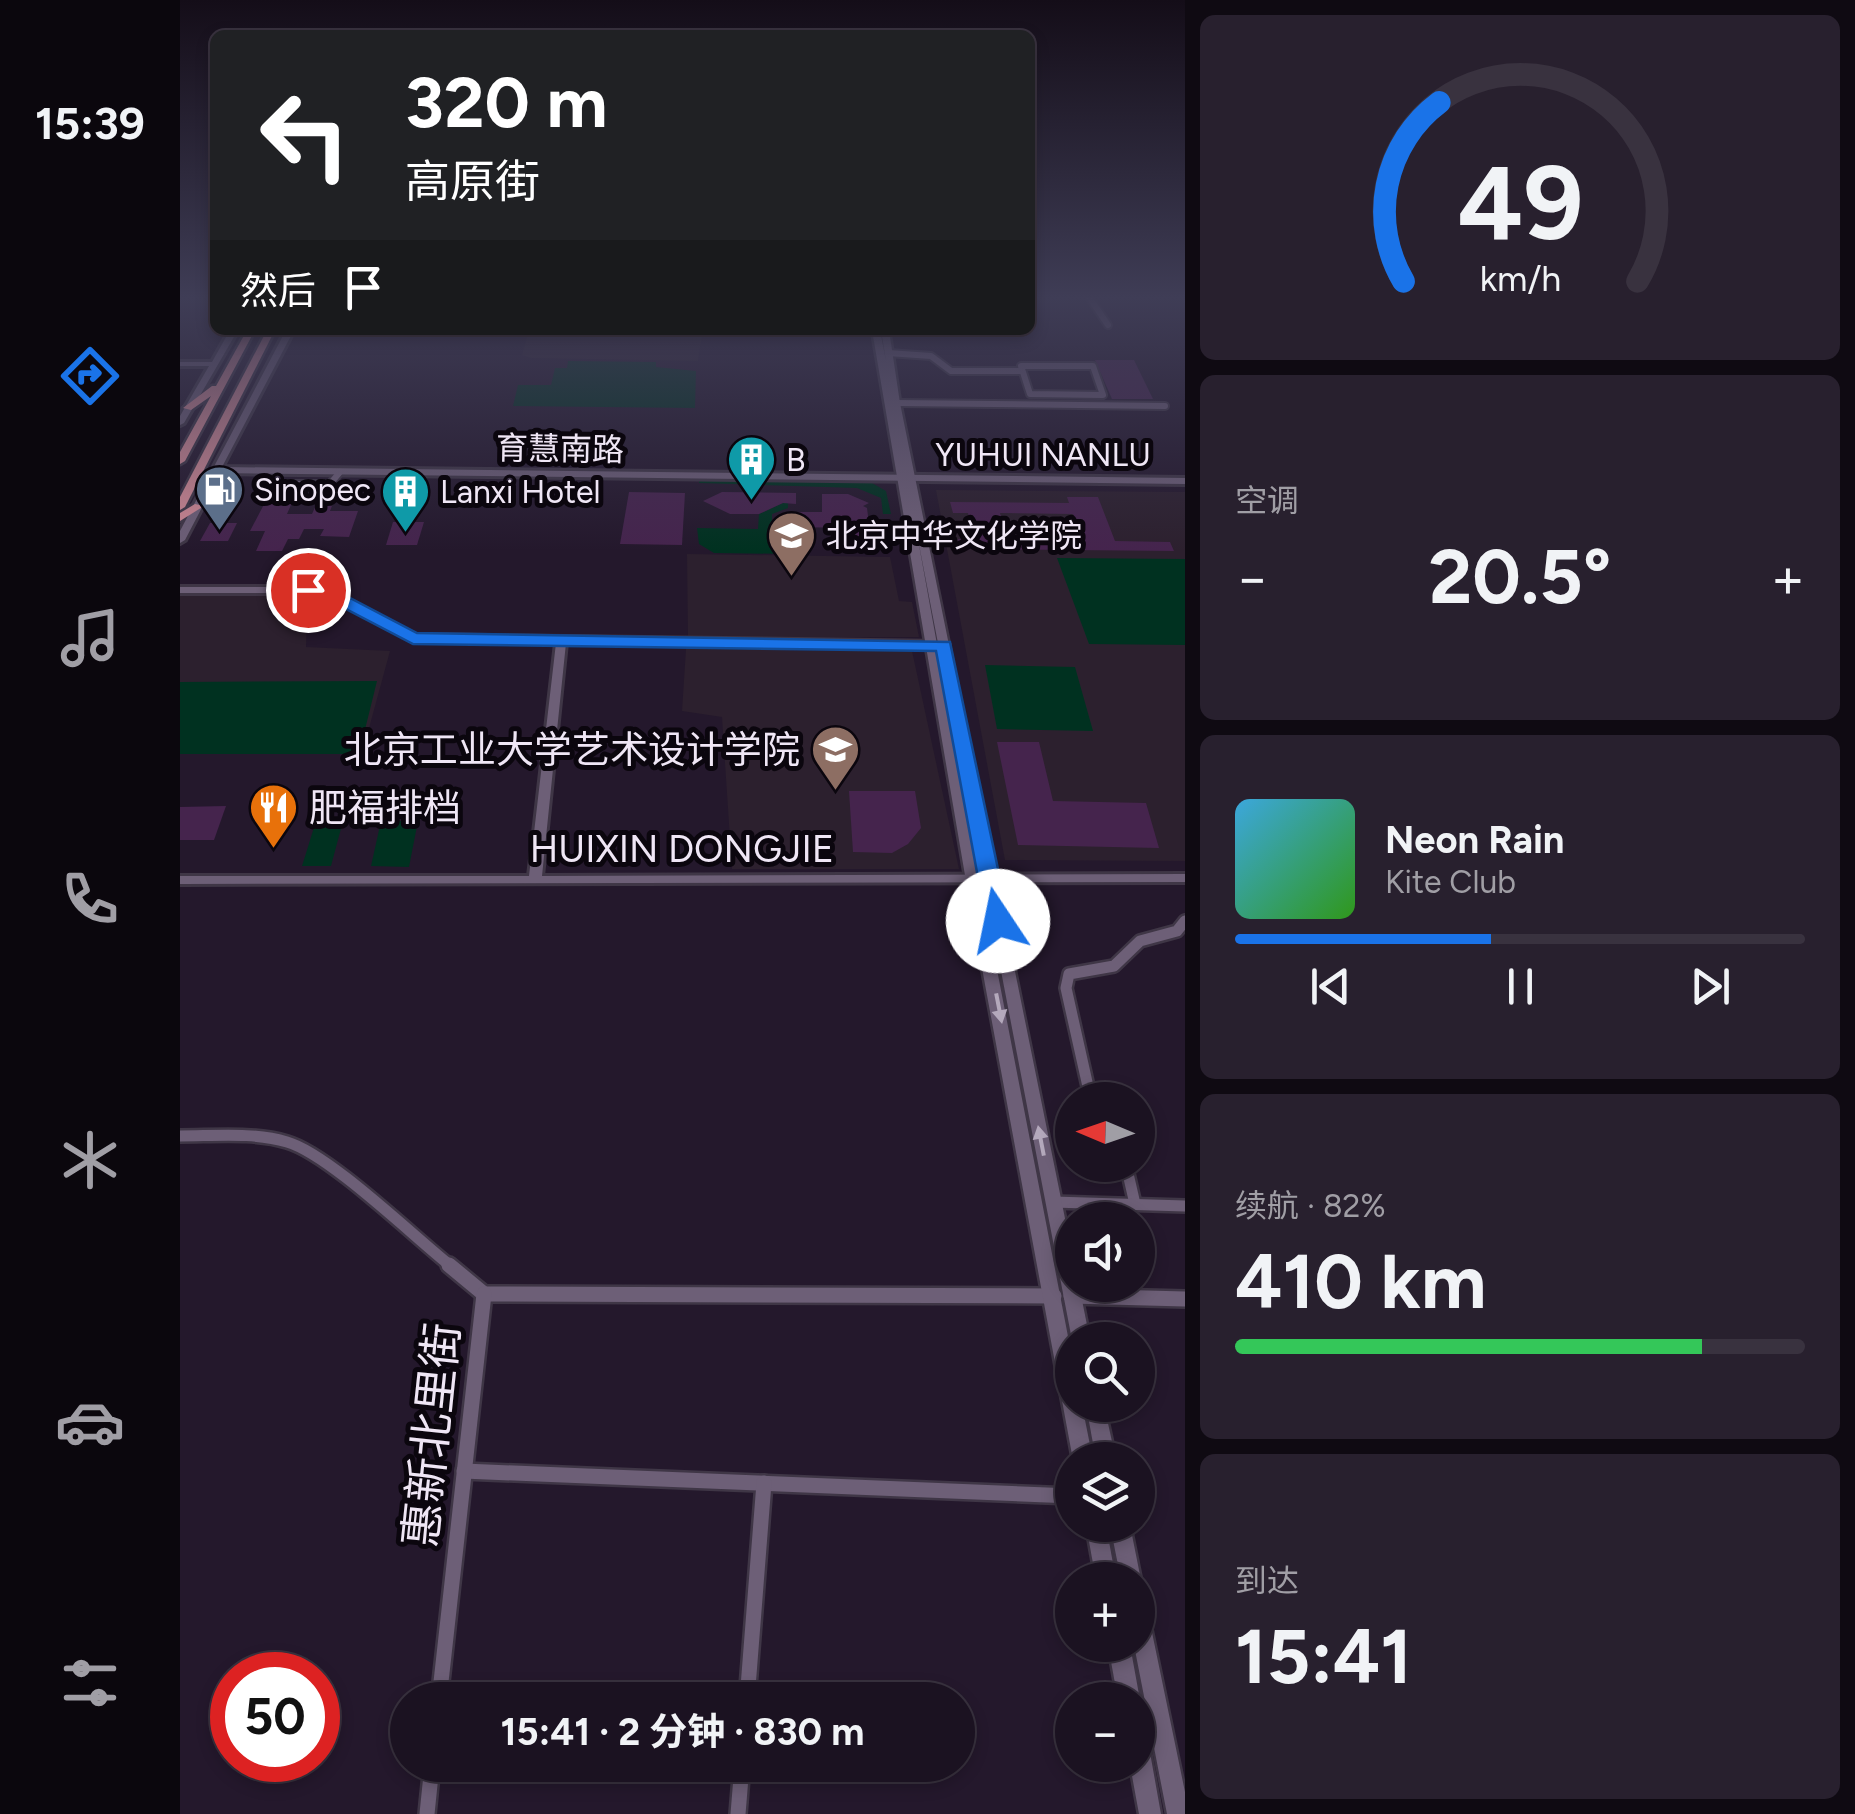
<!DOCTYPE html>
<html lang="zh">
<meta charset="utf-8">
<style>
body{margin:0;font-family:Figtree,"Noto Sans SC",sans-serif;background:#28202e;color:#f1f3f6;height:100vh;display:flex;flex-direction:column;font-size:38px;white-space:nowrap}
*{box-sizing:border-box;margin:0}
p{font-size:32px;color:#a09ea5}
.icon{flex:none;width:55px;height:55px;fill:none;stroke:currentColor;stroke-width:2;stroke-linecap:round;stroke-linejoin:round}
.map{position:relative;flex:1;overflow:hidden}
.panel{display:flex;flex-direction:column;gap:15px;padding:15px;background:#0f0a12;width:670px}
.panel>*{flex:none}
.banner{position:absolute;left:30px;top:30px;width:825px;height:305px;border-radius:15px;box-shadow:0 5px 15px #0003,0 0 0 2px #39323f;background:#202124;color:#fff;overflow:hidden}
.needle{width:65px;rotate:272deg}
.controls{position:absolute;left:875px;top:1082px;display:grid;gap:20px}
.controls a{display:grid;place-items:center;width:100px;height:100px;border-radius:50%;background:#1b1221;box-shadow:0 5px 15px #0003,0 0 0 2px #39323f;font-size:50px}
.speed{position:absolute;left:30px;top:1652px;display:flex;gap:20px;font-size:50px;font-weight:700;text-align:center}
.speed>*{display:grid;place-content:center;width:130px;height:130px;border-radius:50%;background:#1b1221;box-shadow:0 5px 15px #0003,0 0 0 2px #39323f;line-height:1}
.speed .limit{border:15px solid #d22;background:#fff;color:#111}
.pin{position:absolute;display:grid;place-items:center;width:85px;height:85px;color:#fff;margin:-42px;border:5px solid #fff;border-radius:50%;box-shadow:0 2px 10px #0007}
.me{position:absolute;width:110px;margin:-55px;rotate:349deg;stroke-linejoin:round;filter:drop-shadow(0 0 8px #0008)}
.turn{display:flex;align-items:center;gap:35px;height:210px;padding:0 30px;font-size:45px}
.turn .icon{width:130px;height:130px;stroke-width:2.5}
.turn b{display:block;font-size:70px;line-height:85px}
.then{display:flex;align-items:center;height:95px;padding:0 30px;background:#0003;gap:20px;font-size:38px}
.big{font-size:75px;font-weight:700;line-height:1.1}
.panel .widget{flex:1;display:flex;flex-direction:column;justify-content:center;gap:15px;min-width:0;padding:0 35px;border-radius:15px;background:#28202e}
.panel .dial{align-items:center;gap:0}
.dial svg{height:260px;overflow:visible;fill:none;stroke:#39323f;stroke-width:7;stroke-linecap:round;text-anchor:middle}
.dial text{fill:#f1f3f6;stroke:none}
.song{display:flex;align-items:center;gap:30px}
.cover{width:120px;height:120px;border-radius:15px;background:linear-gradient(135deg,hsl(200 70% 55%),hsl(110 70% 35%))}
.played{height:10px;border-radius:5px;background:linear-gradient(90deg,#1a73e8 45%,#39323f 45%)}
.keys{display:flex;justify-content:space-around;direction:ltr}
.heat{display:flex;justify-content:space-between;align-items:center;font-size:55px;direction:ltr}
.charge{height:15px;border-radius:8px;background:linear-gradient(90deg,#34c759 82%,#39323f 0)}
.trip{position:absolute;left:210px;top:1682px;width:585px;height:100px;border-radius:50px;background:#1b1221;box-shadow:0 5px 15px #0003,0 0 0 2px #39323f;font-weight:700;line-height:100px;text-align:center}
main{display:flex;flex:1;min-height:0}
.menu{display:flex;flex-direction:column;width:180px;justify-content:space-around;align-items:center;background:#0b070d;color:#a09ea5}
.menu .icon{width:70px;height:70px}
.menu .active{color:#1a73e8}
.menu b{font-size:45px;color:#f1f3f6}
.map>svg:first-child{display:block}
.industrial{fill:#2c202e}
.green{fill:#003120}
.building{fill:#45244d;fill-rule:evenodd}
.lines{fill:none;stroke-linecap:round;stroke-linejoin:round}
.minor-far2-casing{stroke:#3f3646;stroke-width:10}
.minor-far1-casing{stroke:#3f3646;stroke-width:16}
.minor-casing{stroke:#3f3646;stroke-width:20}
.tertiary-casing{stroke:#3f3646;stroke-width:6}
.secondary-casing{stroke:#3f3646;stroke-width:5}
.trunk-casing{stroke:#3f3646;stroke-width:5}
.minor-far2{stroke:#6d5f77;stroke-width:6}
.minor-far1{stroke:#6d5f77;stroke-width:11}
.minor{stroke:#6d5f77;stroke-width:15}
.tertiary{fill:#6d5f77;fill-rule:evenodd}
.secondary{fill:#6d5f77;fill-rule:evenodd}
.trunk{fill:#ce8894;fill-rule:evenodd}
.oneway{fill:#b4a9bc}
.route{fill:#1a73e8;stroke:#114b97;stroke-width:2.5}
.labels{text-anchor:middle;dominant-baseline:central;stroke-width:10;stroke-linejoin:round;paint-order:stroke}
.far-street-label{font-size:32px;fill:#efe6f5;stroke:#0b060e}
.far-poi-label{font-size:32px;fill:#efe6f5;stroke:#0b060e;text-anchor:start}
.poi-label{font-size:38px;fill:#efe6f5;stroke:#0b060e;text-anchor:end}
.street-label{font-size:38px;fill:#efe6f5;stroke:#0b060e}
.near-street-label{font-size:45px;fill:#efe6f5;stroke:#0b060e}
</style>
<main>
<nav class="menu">
<b>15:39</b>
<svg class="icon active" aria-label="directions" viewBox="0 0 24 24"><path d="M12 3l9 9-9 9-9-9zM9 14v-3h6M13 9l2 2-2 2"/></svg>
<svg class="icon" aria-label="music" viewBox="0 0 24 24"><path d="M9 18V5l10-2v13"/><circle cx="6" cy="18" r="3"/><circle cx="16" cy="16" r="3"/></svg>
<svg class="icon" aria-label="phone" viewBox="0 0 24 24"><path d="M5 4h4l2 5-3 2q2 4 5 5l2-3 5 2v4C11 20 4 13 5 4z"/></svg>
<svg class="icon" aria-label="climate" viewBox="0 0 24 24"><path d="M12 3v18M4 7l16 10M4 17L20 7"/></svg>
<svg class="icon" aria-label="car" viewBox="0 0 24 24"><path d="M5 17H2v-5l4-1 3-4h7l3 4 3 1v5h-3M9 17h6M6 11h13"/><circle cx="7" cy="17" r="2"/><circle cx="17" cy="17" r="2"/></svg>
<svg class="icon" aria-label="filters" viewBox="0 0 24 24"><path d="M4 7h16M4 17h16"/><circle cx="9" cy="7" r="2"/><circle cx="15" cy="17" r="2"/></svg>
</nav>
<div class="map">
<svg width="1005" height="1814" viewBox="0 0 1005 1814">
<rect width="100%" height="100%" fill="#24182c"/>
<!-- industrial -->
<g class="industrial">
<path d="M342 330H511L522 334 518 361 351 358 342 355 348 334Z"/>
<path d="M756 490 1005 492V861L825 860Z"/>
<path d="M507 554 710 557 719 601 732 602 739 637 508 638Z"/>
<path d="M0 590H128L126 647 210 651 182 754H0Z"/>
<path d="M506 649 732 651 779 869H552L542 717 502 711Z"/>
</g>
<!-- green -->
<g class="green">
<path d="M388 361 476 362V367L516 371 515 408 333 406 338 385H371L375 368H387Z"/>
<path d="M519 480 692 483 706 491 711 514H703L701 498 677 488 519 483Z"/>
<path d="M603 503H608V508L592 514V523L609 530 612 554 534 553 519 544 517 528 578 529 579 514Z"/>
<path d="M877 558 1005 559V645L909 644Z"/>
<path d="M805 665 895 667 913 731 817 729Z"/>
<path d="M197 681 179 754H0V682Z"/>
<path d="M136 821H163L151 866H122Z"/>
<path d="M201 821H238L229 867 191 866Z"/>
</g>
<!-- building -->
<g class="building">
<path d="M915 360H954L973 399H932Z"/>
<path d="M91 491H117L107 514H132L136 505 152 506 150 511H178L169 537 140 536 144 529H124L119 539H108L102 551H76L85 531H70Z"/>
<path d="M449 492 505 493 502 545 440 544Z"/>
<path d="M542 492 616 493V504L603 503 579 514H550L523 501Z"/>
<path d="M642 494H668L689 503 683 506 687 508 690 532 682 536 692 540 671 550 646 539 670 528 614 527 613 512H642Z"/>
<path d="M887 497H918L935 541 990 542 994 551 781 549 778 539 795 540 788 513H773L770 502 889 503ZM820 513 893 514 902 540 827 539Z"/>
<path d="M213 522H244L237 545H206Z"/>
<path d="M30 523H57L48 541H20Z"/>
<path d="M817 742H859L873 801 966 803 979 848 838 845Z"/>
<path d="M669 791H735L741 828 728 844 712 853 673 852Z"/>
<path d="M46 806 34 840H0V807Z"/>
</g>
<g class="lines">
<defs>
<g id="minor-far2">
<path d="M909 297 928 325"/>
<path d="M708 353 751 356 771 371H841"/>
<path d="M841 366H913L923 395 850 394Z"/>
<path d="M716 403 985 406"/>
<path d="M104 484H150L160 472"/>
</g>
<g id="minor-far1">
<path d="M911 1100 886 988 889 974 934 966 960 941 997 931 1005 921"/>
<path d="M0 1136C35 1136 74 1132 107 1142 149 1154 234 1237 272 1267"/>
<path d="M946 1165 955 1204"/>
<path d="M873 1202 1005 1206"/>
</g>
<g id="minor">
<path d="M269 1265 304 1294"/>
<path d="M304 1294 874 1296"/>
<path d="M891 1296 1005 1299"/>
<path d="M284 1471 892 1496"/>
<path d="M259 1700 304 1294"/>
<path d="M567 1700 584 1483"/>
<path d="M247 1814 252 1765"/>
<path d="M558 1814 562 1765"/>
</g>
<g id="tertiary">
<path d="M50 330H58L4 423 0 425V416L29 366H0V362H32Z"/>
<path d="M106 330H114L42 467 1005 478V484L40 473 5 540 0 543V531Z"/>
<path d="M0 587H143L235 635 764 642 769 645 764 648 386 643 362 876 1005 874V882L0 884V876H349L376 643 233 641 141 593H0Z"/>
</g>
<g id="secondary">
<path d="M692 330H700L706 361 701 330H709L720 403 892 1253V1285H899L910 1340H892L737 534 801 887 892 1357V1405H902L913 1460H893L787 887Z"/>
<path d="M906 1405H924L936 1460H916Z"/>
<path d="M906 1525H926L936 1580H916Z"/>
<path d="M930 1525H950L961 1580 958 1587V1580H941Z"/>
<path d="M958 1603 965 1606 968 1613 1005 1792V1814H987L954 1645H958Z"/>
<path d="M928 1645H950L960 1700 958 1706V1700H938Z"/>
<path d="M958 1736 966 1739 969 1747 981 1814H959L950 1765H958Z"/>
</g>
<g id="trunk">
<path d="M67 330H75L5 461 0 464V452L31 396 11 410 3 408 32 386H36Z"/>
<path d="M87 330H95L5 507 0 510V497Z"/>
<path d="M15 504 24 506 0 521V513Z"/>
</g>
</defs>
<!-- minor-far2 casing -->
<use href="#minor-far2" class="minor-far2-casing"/>
<!-- minor-far1 casing -->
<use href="#minor-far1" class="minor-far1-casing"/>
<!-- minor casing -->
<use href="#minor" class="minor-casing"/>
<!-- tertiary casing -->
<use href="#tertiary" class="tertiary-casing"/>
<!-- secondary casing -->
<use href="#secondary" class="secondary-casing"/>
<!-- trunk casing -->
<use href="#trunk" class="trunk-casing"/>
<!-- minor-far2 -->
<use href="#minor-far2" class="minor-far2"/>
<!-- minor-far1 -->
<use href="#minor-far1" class="minor-far1"/>
<!-- minor -->
<use href="#minor" class="minor"/>
<!-- tertiary -->
<use href="#tertiary" class="tertiary"/>
<!-- secondary -->
<use href="#secondary" class="secondary"/>
<!-- trunk -->
<use href="#trunk" class="trunk"/>
</g>
<!-- one-way arrows -->
<defs><path id="oneway-solid" d="M-6-.8H1V-3.2L6.5 0L1 3.2V.8H-6Z" transform="scale(2.5)"/></defs>
<g class="oneway">
<use href="#oneway-solid" transform="translate(819 1008) rotate(79)"/>
<use href="#oneway-solid" transform="translate(861 1141) rotate(-101)"/>
</g>
<!-- sky -->
<linearGradient id="sky" x2="0" y2="1"><stop stop-color="#140d18"/><stop offset="0.54" stop-color="#3f3d56"/><stop offset="1" stop-color="#3f3d56" stop-opacity="0"/></linearGradient>
<rect width="1005" height="551" fill="url(#sky)"/>
<!-- route -->
<path class="route" d="M128 585 149 587 237 633 770 642 829 921 818 928 806 921 756 651 233 644 139 595 122 594 119 590Z"/>
<!-- icons -->
<defs>
<symbol id="building-pin" viewBox="-11 -11 22 30"><path d="M0 17L-7.5 6A9.5 9.5 0 1 1 7.5 6Z" fill="#0f9aa8" stroke="#0b060e"/><path d="M-4-6H4V6H1V3H-1V6H-4ZM-2.5-4.3h1.7v1.8h-1.7ZM.8-4.3h1.7v1.8H.8ZM-2.5-1h1.7V.8h-1.7ZM.8-1h1.7V.8H.8Z" fill="#fff"/></symbol>
<symbol id="fuel-pin" viewBox="-11 -11 22 30"><path d="M0 17L-7.5 6A9.5 9.5 0 1 1 7.5 6Z" fill="#5c6f8a" stroke="#0b060e"/><path d="M-5.5-6h7V0h2V4h1.3V-2.5L3-4.5l.8-.8L6-3V5H2.5V1h-1V6h-7ZM-4.2-4.7v3.2H.2V-4.7Z" fill="#fff"/></symbol>
<symbol id="university-pin" viewBox="-11 -11 22 30"><path d="M0 17L-7.5 6A9.5 9.5 0 1 1 7.5 6Z" fill="#8d6e63" stroke="#0b060e"/><path d="M0-5L7-2L0 1L-7-2ZM-4 1L0 2.5L4 1V4Q0 6-4 4Z" fill="#fff"/></symbol>
<symbol id="restaurant-pin" viewBox="-11 -11 22 30"><path d="M0 17L-7.5 6A9.5 9.5 0 1 1 7.5 6Z" fill="#e8710a" stroke="#0b060e"/><path d="M-5-6h1v4h1v-4h1v4h1v-4h1v5L-1.5 .5V6h-2V.5L-5-1ZM5-6V6H3V1.5H1.5Q1.5-4 5-6Z" fill="#fff"/></symbol>
</defs>
<g fill-rule="evenodd">
<use href="#building-pin" x="544" y="432" width="55" height="75"/>
<use href="#fuel-pin" x="12" y="462" width="55" height="75"/>
<use href="#building-pin" x="198" y="464" width="55" height="75"/>
<use href="#university-pin" x="584" y="508" width="55" height="75"/>
<use href="#university-pin" x="628" y="722" width="55" height="75"/>
<use href="#restaurant-pin" x="66" y="780" width="55" height="75"/>
</g>
<g class="labels">
<!-- far-street labels -->
<g class="far-street-label">
<text transform="translate(380 449) rotate(1)">育慧南路</text>
<text x="863" y="455">YUHUI NANLU</text>
</g>
<!-- far-poi labels -->
<g class="far-poi-label">
<text x="606" y="460">B</text>
<text x="74" y="490">Sinopec</text>
<text x="260" y="492">Lanxi Hotel</text>
<text x="646" y="536">北京中华文化学院</text>
</g>
<!-- poi labels -->
<g class="poi-label">
<text x="620" y="750">北京工业大学艺术设计学院</text>
<text x="129" y="808" text-anchor="start">肥福排档</text>
</g>
<!-- street labels -->
<g class="street-label">
<text x="502" y="849">HUIXIN DONGJIE</text>
</g>
<!-- near-street labels -->
<g class="near-street-label">
<text transform="translate(251 1435) rotate(-84)">惠新北里街</text>
</g>
</g>
</svg>
<div class="controls">
<a><svg class="needle" viewBox="-14 -14 28 28"><path d="M0-13l5 13h-10z" fill="#e53935"/><path d="M0 13l5-13h-10z" fill="#a09ea5"/></svg></a>
<a><svg class="icon" aria-label="sound" viewBox="0 0 24 24"><path d="M4 9h4l5-4v14l-5-4H4zM17 9q2 3 0 6"/></svg></a>
<a><svg class="icon" aria-label="search" viewBox="0 0 24 24"><circle cx="10" cy="10" r="6"/><path d="M15 15l6 6"/></svg></a>
<a><svg class="icon" aria-label="layers" viewBox="0 0 24 24"><path d="M12 4l9 5-9 5-9-5zM3 14l9 5 9-5"/></svg></a>
<a>+</a>
<a>−</a>
</div>
<div class="speed"><div class="limit">50</div></div>
<div class="pin" style="left:128px;top:590px;background:#d93025"><svg class="icon" aria-label="arrive" viewBox="0 0 24 24"><path d="M6 21V4h12l-3 4 3 4H6"/></svg></div>
<svg class="me" style="left:818px;top:921px" viewBox="-20 -20 40 40"><circle r="19" fill="#fff"/><path d="M0-13L10 11 0 6-10 11z" fill="#1a73e8"/></svg>
<div class="trip">15:41 · 2 分钟 · 830 m</div>
<div class="banner">
<div class="turn"><svg class="icon" aria-label="left" viewBox="0 0 24 24"><path d="M17 20v-9H6M10 6l-5 5 5 5"/></svg><div><b>320 m</b>高原街</div></div>
<div class="then">然后<svg class="icon" aria-label="arrive" viewBox="0 0 24 24"><path d="M6 21V4h12l-3 4 3 4H6"/></svg></div>
</div>
</div>
<section class="panel">
<div class="widget dial"><svg viewBox="0 0 100 80">
<path d="M14 69A42 42 0 1 1 86 69"/>
<path d="M14 69A42 42 0 0 1 25 14" stroke="#1a73e8"/>
<text x="50" y="56" font-size="32" font-weight="700">49</text>
<text x="50" y="72" font-size="11">km/h</text>
</svg></div>
<div class="widget"><p>空调</p>
<div class="heat"><a>−</a><b class="big">20.5°</b><a>+</a></div>
</div>
<div class="widget">
<div class="song"><i class="cover"></i><div><b>Neon Rain</b><p>Kite Club</p></div></div>
<div class="played"></div>
<div class="keys"><svg class="icon" aria-label="previous" viewBox="0 0 24 24"><path d="M18 5L8 12l10 7zM5 5v14"/></svg><svg class="icon" aria-label="pause" viewBox="0 0 24 24"><path d="M8 5v14M16 5v14"/></svg><svg class="icon" aria-label="next" viewBox="0 0 24 24"><path d="M6 5l10 7-10 7zM19 5v14"/></svg></div>
</div>
<div class="widget"><p>续航 · 82%</p><b class="big">410 km</b><div class="charge"></div></div>
<div class="widget"><p>到达</p><b class="big">15:41</b></div>
</section>
</main>
